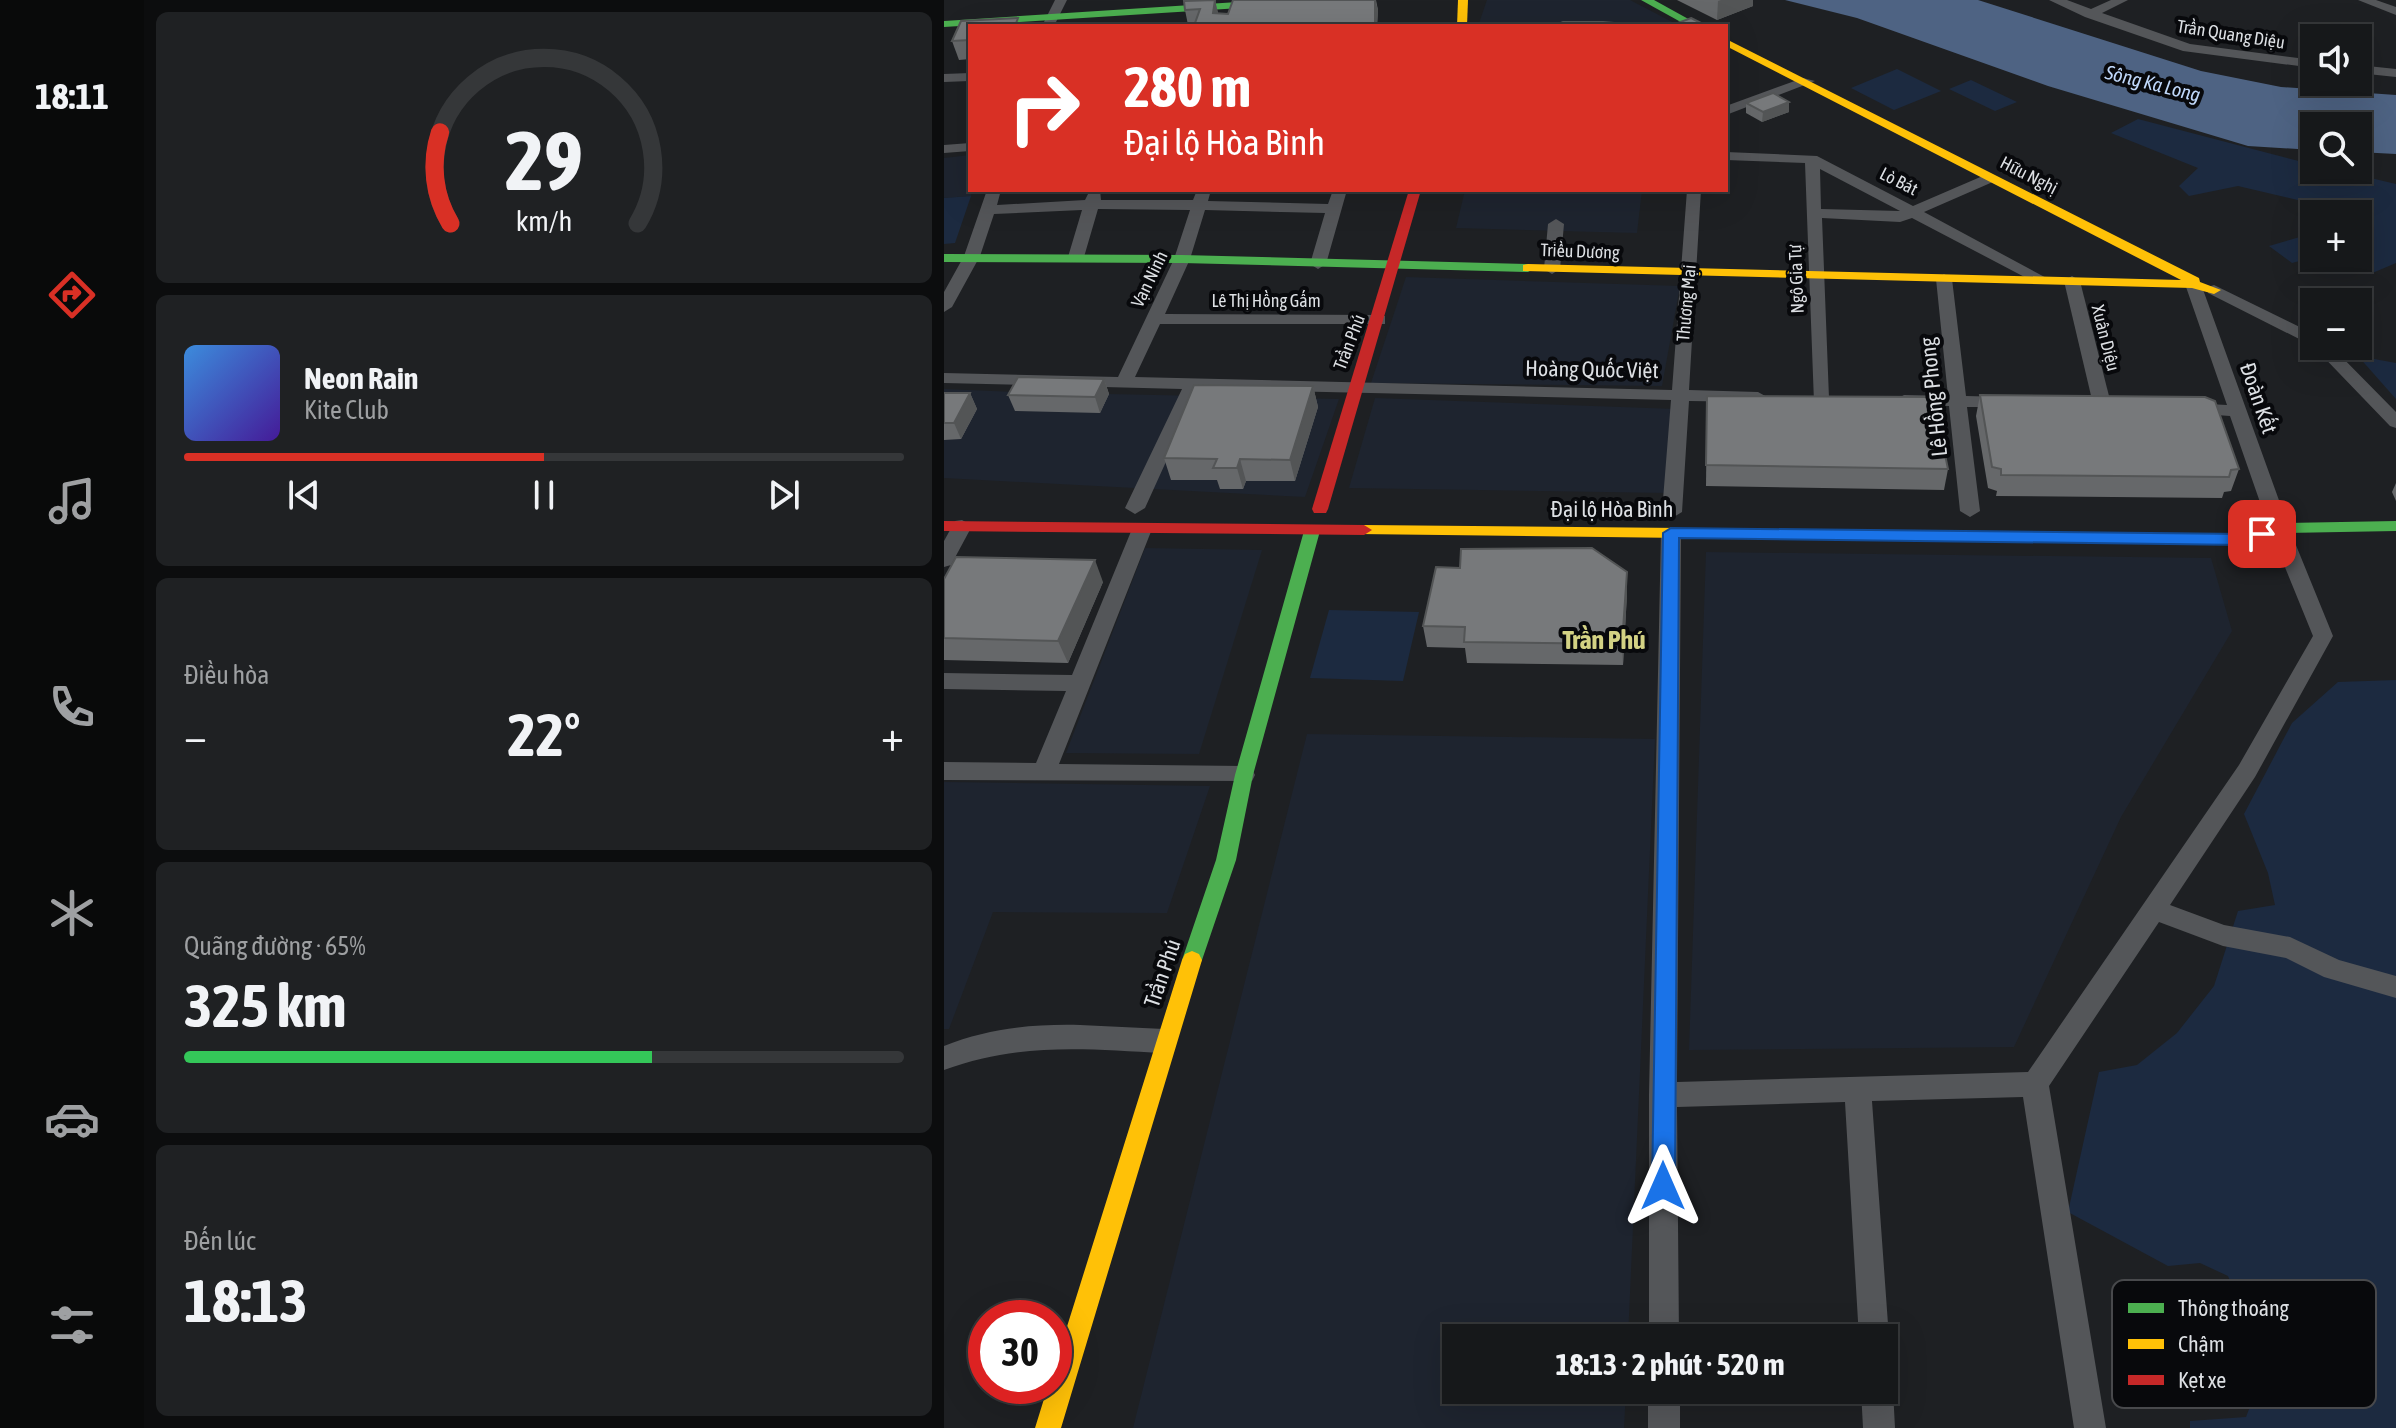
<!DOCTYPE html>
<html lang="vi">
<meta charset="utf-8">
<style>
body{margin:0;font-family:"Asap Condensed",sans-serif;background:#1f2123;color:#f1f3f6;height:100vh;display:flex;flex-direction:column;font-size:30px;white-space:nowrap}
*{box-sizing:border-box;margin:0}
p{font-size:26px;color:#9ea0a2}
.icon{flex:none;width:44px;height:44px;fill:none;stroke:currentColor;stroke-width:2;stroke-linecap:round;stroke-linejoin:round}
.map{position:relative;flex:1;overflow:hidden}
.details{display:flex;flex-direction:column;gap:12px;padding:12px;background:#0c0d0e;width:800px}
.details>*{flex:none}
.guide{position:absolute;left:24px;top:24px;width:760px;height:168px;border-radius:0px;box-shadow:0 8px 32px #0002,0 0 0 2px #353739;background:#d93025;color:#fff;overflow:hidden}
.buttons{position:absolute;left:1356px;top:24px;display:grid;gap:16px}
.buttons a{display:grid;place-items:center;width:72px;height:72px;border-radius:0px;background:#16181a;box-shadow:0 8px 32px #0002,0 0 0 2px #353739;font-size:40px}
.speed{position:absolute;left:24px;top:1300px;display:flex;gap:16px;font-size:40px;font-weight:700;text-align:center}
.speed>*{display:grid;place-content:center;width:104px;height:104px;border-radius:50%;background:#16181a;box-shadow:0 8px 32px #0002,0 0 0 2px #353739;line-height:1}
.speed .limit{border:12px solid #d22;background:#fff;color:#111}
.pin{position:absolute;display:grid;place-items:center;width:68px;height:68px;color:#fff;margin:-34px;border-radius:16px;box-shadow:0 4px 12px #0006}
.me{position:absolute;width:88px;margin:-44px;rotate:0deg;stroke-linejoin:round;filter:drop-shadow(0 0 6px #0008)}
.turn{display:flex;align-items:center;gap:28px;height:168px;padding:0 24px;font-size:36px}
.turn .icon{width:104px;height:104px;stroke-width:2.5}
.turn b{display:block;font-size:56px;line-height:68px}
.big{font-size:60px;font-weight:700;line-height:1.1}
.details .tile{flex:1;display:flex;flex-direction:column;justify-content:center;gap:12px;min-width:0;padding:0 28px;border-radius:12px;background:#1f2123}
.details .dial{align-items:center;gap:0}
.dial svg{height:208px;overflow:visible;fill:none;stroke:#353739;stroke-width:7;stroke-linecap:round;text-anchor:middle}
.dial text{fill:#f1f3f6;stroke:none}
.song{display:flex;align-items:center;gap:24px}
.cover{width:96px;height:96px;border-radius:12px;background:linear-gradient(135deg,hsl(210 70% 55%),hsl(260 70% 35%))}
.played{height:8px;border-radius:4px;background:linear-gradient(90deg,#d93025 50%,#353739 50%)}
.keys{display:flex;justify-content:space-around;direction:ltr}
.heat{display:flex;justify-content:space-between;align-items:center;font-size:44px;direction:ltr}
.charge{height:12px;border-radius:6px;background:linear-gradient(90deg,#34c759 65%,#353739 0)}
.trip{position:absolute;left:498px;top:1324px;width:456px;height:80px;border-radius:0px;background:#16181a;box-shadow:0 8px 32px #0002,0 0 0 2px #353739;font-weight:700;line-height:80px;text-align:center}
main{display:flex;flex:1;min-height:0}
.tabs{display:flex;flex-direction:column;width:144px;justify-content:space-around;align-items:center;background:#090a0a;color:#9ea0a2}
.tabs .icon{width:56px;height:56px}
.tabs .active{color:#d93025}
.tabs b{font-size:36px;color:#f1f3f6}
.map>svg:first-child{display:block}
.built{fill:#1e242f}
.green{fill:#1c2a40}
.water{fill:#4e6383}
.lines{fill:none;stroke-linecap:round;stroke-linejoin:round}
.street{fill:#545659;fill-rule:evenodd}
.fast{fill:#4caf50;fill-rule:evenodd}
.slow{fill:#ffc107;fill-rule:evenodd}
.jam{fill:#c62828;fill-rule:evenodd}
.wall{fill:#66686a}
.shaded-wall{fill:#535556}
.building{fill:#77797b;stroke:#535556;stroke-width:2}
.route{fill:#1a73e8;stroke:#114b97;stroke-width:2}
.labels{text-anchor:middle;dominant-baseline:central;stroke-width:8;stroke-linejoin:round;paint-order:stroke}
.far-street-label{font-size:18px;fill:#dcdfe3;stroke:#08090c}
.far-water-label{font-size:20px;font-style:italic;fill:#c0d8fa;stroke:#08090c}
.street-label{font-size:22px;fill:#dcdfe3;stroke:#08090c}
.quarter-label{font-size:26px;font-weight:bold;fill:#d3d284;stroke:#08090c}
.key{fill:#08090c;stroke:#48494c;stroke-width:2}
.key-label{font-size:22px;fill:#dcdfe3}
</style>
<main>
<nav class="tabs">
<b>18:11</b>
<svg class="icon active" aria-label="directions" viewBox="0 0 24 24"><path d="M12 3l9 9-9 9-9-9zM9 14v-3h6M13 9l2 2-2 2"/></svg>
<svg class="icon" aria-label="music" viewBox="0 0 24 24"><path d="M9 18V5l10-2v13"/><circle cx="6" cy="18" r="3"/><circle cx="16" cy="16" r="3"/></svg>
<svg class="icon" aria-label="phone" viewBox="0 0 24 24"><path d="M5 4h4l2 5-3 2q2 4 5 5l2-3 5 2v4C11 20 4 13 5 4z"/></svg>
<svg class="icon" aria-label="climate" viewBox="0 0 24 24"><path d="M12 3v18M4 7l16 10M4 17L20 7"/></svg>
<svg class="icon" aria-label="car" viewBox="0 0 24 24"><path d="M5 17H2v-5l4-1 3-4h7l3 4 3 1v5h-3M9 17h6M6 11h13"/><circle cx="7" cy="17" r="2"/><circle cx="17" cy="17" r="2"/></svg>
<svg class="icon" aria-label="filters" viewBox="0 0 24 24"><path d="M4 7h16M4 17h16"/><circle cx="9" cy="7" r="2"/><circle cx="15" cy="17" r="2"/></svg>
</nav>
<section class="details">
<div class="tile dial"><svg viewBox="0 0 100 80">
<path d="M14 69A42 42 0 1 1 86 69"/>
<path d="M14 69A42 42 0 0 1 10 34" stroke="#d93025"/>
<text x="50" y="56" font-size="32" font-weight="700">29</text>
<text x="50" y="72" font-size="11">km/h</text>
</svg></div>
<div class="tile">
<div class="song"><i class="cover"></i><div><b>Neon Rain</b><p>Kite Club</p></div></div>
<div class="played"></div>
<div class="keys"><svg class="icon" aria-label="previous" viewBox="0 0 24 24"><path d="M18 5L8 12l10 7zM5 5v14"/></svg><svg class="icon" aria-label="pause" viewBox="0 0 24 24"><path d="M8 5v14M16 5v14"/></svg><svg class="icon" aria-label="next" viewBox="0 0 24 24"><path d="M6 5l10 7-10 7zM19 5v14"/></svg></div>
</div>
<div class="tile"><p>Điều hòa</p>
<div class="heat"><a>−</a><b class="big">22°</b><a>+</a></div>
</div>
<div class="tile"><p>Quãng đường · 65%</p><b class="big">325 km</b><div class="charge"></div></div>
<div class="tile"><p>Đến lúc</p><b class="big">18:13</b></div>
</section>
<div class="map">
<svg width="1452" height="1428" viewBox="0 0 1452 1428">
<rect width="100%" height="100%" fill="#1e2023"/>
<!-- built -->
<g class="built">
<path d="M543 0H686L736 26H534Z"/>
<path d="M26 155 27 196 0 198V158Z"/>
<path d="M521 190H698L693 233 512 228Z"/>
<path d="M462 277 736 286 718 386 427 383Z"/>
<path d="M0 389 72 392 395 399 361 497 0 478Z"/>
<path d="M431 398 732 409 724 493 405 488Z"/>
<path d="M201 548 318 550 255 754 122 753Z"/>
<path d="M762 552 1267 558 1288 631 1177 817 1070 1047 745 1050Z"/>
<path d="M363 734 711 739 684 1338H512V1390H682L680 1428H189Z"/>
<path d="M0 782 266 786 223 913 49 912 5 1029H0Z"/>
</g>
<!-- green -->
<g class="green">
<path d="M953 69 997 91 950 110 907 88Z"/>
<path d="M1027 80 1073 102 1051 111 1005 89Z"/>
<path d="M1194 119 1370 165V170H1393L1452 184V263L1426 274 1409 264 1414 258 1415 237 1428 228 1414 214 1294 186 1245 196 1235 186 1254 168 1167 133Z"/>
<path d="M27 196 11 243 0 244V198Z"/>
<path d="M1370 233V257L1348 263 1325 246Z"/>
<path d="M1414 356 1452 363V399Z"/>
<path d="M385 610 475 612 459 681 366 678Z"/>
<path d="M1452 680V1428H1246V1421L1302 1417 1314 1386 1302 1318 1284 1276 1256 1263 1224 1266 1124 1212 1155 1072 1193 1065 1233 1033 1270 986 1294 911 1331 905 1324 873 1300 814 1348 723 1394 682Z"/>
</g>
<!-- water -->
<path class="water" d="M841 0H1034L1257 71 1337 87 1452 95V154L1414 152V126H1370V150L1304 146 1104 86 913 18Z"/>
<g class="lines">
<!-- street -->
<g class="street">
<path d="M111 0H123L110 26H98Z"/>
<path d="M1105 0H1123L1147 9 1167 0H1184L1158 13 1246 44 1370 60V68L1239 51 1141 17Z"/>
<path d="M1414 0H1432L1452 7V15Z"/>
<path d="M1414 65 1452 69V77L1414 73Z"/>
<path d="M26 73V81L0 82V74Z"/>
<path d="M859 78 871 81 782 115V106Z"/>
<path d="M26 143V151L0 153V145Z"/>
<path d="M782 152 873 156 969 206 1041 175H1051V181L980 212 1108 281 1106 284H1094L968 218 956 222 878 218 885 398 876 403 870 402 861 163 782 160ZM876 169 956 211 877 209Z"/>
<path d="M43 190H57L53 205 141 200 146 190H156L157 200H249L253 190H267L264 201 384 204 389 190H403L382 264 374 269 366 264 381 213 261 210 246 259 221 314 435 315 441 316V324H216L191 377 728 390 743 190H757L745 390 814 392 823 397 814 402 745 401 738 512 728 518 718 512 727 400 255 389 201 508 191 514 181 508 238 389 0 383V373L174 377 230 259 246 210 154 209 140 257 132 262 124 257 138 210 50 214 36 256 8 307 0 312V292L20 256Z"/>
<path d="M612 219 620 224 616 269 608 274 600 269 604 224Z"/>
<path d="M1000 274 1008 279 1022 396 1062 397 1071 402 1062 407H1023L1036 511 1026 517 1016 511 1005 406 960 405 951 400 960 395 1004 396 992 279Z"/>
<path d="M1128 276 1136 281 1167 404 1164 408 1158 409 1149 404 1120 281Z"/>
<path d="M1249 279 1257 284 1345 528 1389 636 1311 777 1226 905 1280 925 1346 937 1395 960 1452 976V998L1380 977 1342 958 1279 946 1215 922 1105 1086 1162 1428H1130L1079 1097 928 1101 945 1338 940 1349V1338H915L901 1102 733 1107 735 1338H705V1095L717 533 727 527 737 533 733 1082 1084 1072 1295 765 1369 636 1325 528 1286 416 1244 413 1235 408 1244 403 1283 405 1241 284Z"/>
<path d="M1270 285 1370 334V346H1387L1452 412V428L1446 426 1369 346 1264 293V287Z"/>
<path d="M18 520 28 526 7 565 0 567V541L11 521Z"/>
<path d="M198 523 208 529 115 764 300 766 308 769 311 775 308 781 0 780V762L92 763 122 691 0 689V673L128 675 188 529Z"/>
<path d="M136 1025 220 1029 229 1033 233 1041 229 1049 220 1053C141 1049 76 1042 0 1070V1046C45 1028 88 1024 136 1025Z"/>
<path d="M940 1377 949 1390 951 1428H919L917 1390H940Z"/>
<rect x="704" y="1390" width="32" height="38"/>
</g>
<!-- fast -->
<g class="fast">
<path d="M325 0H378L373 3 0 27V21Z"/>
<path d="M697 0H710L757 26H744Z"/>
<path d="M0 254 238 255 584 264 591 268 584 272 238 263 0 262Z"/>
<path d="M1452 521V531L1336 533 1301 544 739 538 731 533 739 528 1300 534 1335 523Z"/>
<path d="M368 526 376 531 309 775 292 860 258 960 255 966 248 969 241 966 238 960 272 860 291 775 360 531Z"/>
</g>
<!-- slow -->
<g class="slow">
<path d="M514 0H524L523 26H513Z"/>
<path d="M782 39 1255 278 1256 282 1277 290 1270 294 1248 288 579 271V265L584 264 1237 280 782 46Z"/>
<path d="M420 525 739 528 747 533 739 538 414 534 412 530 414 526Z"/>
<path d="M248 951 255 954 258 960 117 1428H91L104 1386H110V1368L238 960 241 954Z"/>
</g>
<!-- jam -->
<g class="jam">
<path d="M465 190H477L384 509 382 513H370L368 509Z"/>
<path d="M0 521 420 525 428 530 420 535 0 531Z"/>
</g>
</g>
<!-- wall -->
<g class="wall">
<path d="M271 0 274 13 284 14 289 0H432L434 10 433 26H250V24L244 25 241 10Z"/>
<path d="M733 0H809V6L773 20Z"/>
<path d="M26 26V59L15 60 8 41Z"/>
<path d="M802 103 845 112 818 122 802 113Z"/>
<path d="M160 379 165 394 156 413 71 411 64 395Z"/>
<path d="M369 386 374 407 351 481H302L299 489H276L273 480H227L220 458Z"/>
<path d="M0 393H26L33 409 17 439 0 440Z"/>
<path d="M1036 395 1295 469 1287 491 1280 492 1278 498 1052 496 1053 491 1044 488 1032 416Z"/>
<path d="M763 396 1004 469 1000 490 762 486Z"/>
<path d="M1452 483V501L1448 492Z"/>
<path d="M0 579 159 582 124 663 0 660Z"/>
<path d="M683 594 679 665 523 663 521 648 483 647 479 626Z"/>
</g>
<!-- shaded-wall -->
<g class="shaded-wall">
<path d="M271 0 274 14 269 13Z"/>
<path d="M431 0 434 10 433 26H431Z"/>
<path d="M777 0H809V6L773 20 774 1Z"/>
<path d="M845 102V112L818 122 819 112Z"/>
<path d="M160 379 165 394 156 413 151 397Z"/>
<path d="M369 386 374 407 351 481 346 460Z"/>
<path d="M26 393 33 409 17 439 10 423Z"/>
<path d="M296 459 302 481 299 489 293 468Z"/>
<path d="M151 560 159 582 124 663 114 641Z"/>
<path d="M683 572V594L679 665 678 644Z"/>
</g>
<!-- building -->
<g class="building">
<path d="M271 0 269 13 284 14 289 0H431V26H283L284 24 250 26 256 9 241 10 240 1Z"/>
<path d="M74 18 71 26H26V40L8 41 17 21Z"/>
<path d="M747 18 763 26H726Z"/>
<path d="M619 22H659L670 23 676 26H610Z"/>
<path d="M829 93 845 102 819 112 802 103Z"/>
<path d="M74 377 160 379 151 397 64 395Z"/>
<path d="M250 385 369 386 346 460 296 459 293 468H269L273 459 220 458Z"/>
<path d="M0 393H26L10 423H0Z"/>
<path d="M1036 395 1261 397 1271 401 1295 469 1287 470 1285 477 1057 475V469L1048 467Z"/>
<path d="M763 396 989 397 1004 469 762 465Z"/>
<path d="M648 548 683 572 678 644 520 642 521 627 479 626 492 567 516 568 517 549Z"/>
<path d="M12 557 151 560 114 641 0 638V579Z"/>
</g>
<!-- route -->
<path class="route" d="M727 528 1300 534 1318 528 1326 534 1301 545 735 538 731 1186 728 1194 719 1198 711 1194 708 1186 719 533Z"/>
<g class="labels">
<!-- far-street labels -->
<g class="far-street-label">
<text transform="translate(1287 34) rotate(9)">Trần Quang Diệu</text>
<text transform="translate(1085 175) rotate(27)">Hữu Nghị</text>
<text transform="translate(955 181) rotate(27)">Lò Bát</text>
<text transform="translate(636 251) rotate(2)">Triều Dương</text>
<text transform="translate(205 279) rotate(-64)">Vạn Ninh</text>
<text transform="translate(852 279) rotate(-92)">Ngô Gia Tự</text>
<text x="322" y="300">Lê Thị Hồng Gấm</text>
<text transform="translate(742 303) rotate(-85)">Thương Mại</text>
<text transform="translate(1162 338) rotate(76)">Xuân Diệu</text>
<text transform="translate(405 342) rotate(-69)">Trần Phú</text>
</g>
<!-- far-water labels -->
<g class="far-water-label">
<text transform="translate(1209 83) rotate(14)">Sông Ka Long</text>
</g>
<!-- street labels -->
<g class="street-label">
<text transform="translate(648 369) rotate(1)">Hoàng Quốc Việt</text>
<text transform="translate(989 397) rotate(-96)">Lê Hồng Phong</text>
<text transform="translate(1315 398) rotate(71)">Đoàn Kết</text>
<text x="668" y="509">Đại lộ Hòa Bình</text>
<text transform="translate(218 973) rotate(-71)">Trần Phú</text>
</g>
<!-- quarter labels -->
<g class="quarter-label">
<text x="660" y="640">Trần Phú</text>
</g>
</g>
<!-- legend -->
<rect x="1168" y="1280" width="264" height="128" rx="12" class="key"/>
<rect x="1184" y="1303" width="36" height="10" fill="#4caf50"/>
<rect x="1184" y="1339" width="36" height="10" fill="#ffc107"/>
<rect x="1184" y="1375" width="36" height="10" fill="#c62828"/>
<g class="key-label">
<text x="1234" y="1316">Thông thoáng</text>
<text x="1234" y="1352">Chậm</text>
<text x="1234" y="1388">Kẹt xe</text>
</g>
</svg>
<div class="buttons">
<a><svg class="icon" aria-label="sound" viewBox="0 0 24 24"><path d="M4 9h4l5-4v14l-5-4H4zM17 9q2 3 0 6"/></svg></a>
<a><svg class="icon" aria-label="search" viewBox="0 0 24 24"><circle cx="10" cy="10" r="6"/><path d="M15 15l6 6"/></svg></a>
<a>+</a>
<a>−</a>
</div>
<div class="speed"><div class="limit">30</div></div>
<div class="pin" style="left:1318px;top:534px;background:#d93025"><svg class="icon" aria-label="arrive" viewBox="0 0 24 24"><path d="M6 21V4h12l-3 4 3 4H6"/></svg></div>
<svg class="me" style="left:719px;top:1186px" viewBox="-20 -20 40 40"><path d="M0-17L14 15 0 8-14 15z" fill="#1a73e8" stroke="#fff" stroke-width="4"/></svg>
<div class="trip">18:13 · 2 phút · 520 m</div>
<div class="guide">
<div class="turn"><svg class="icon" aria-label="right" viewBox="0 0 24 24"><path d="M7 20v-9h11M14 6l5 5-5 5"/></svg><div><b>280 m</b>Đại lộ Hòa Bình</div></div>
</div>
</div>
</main>
